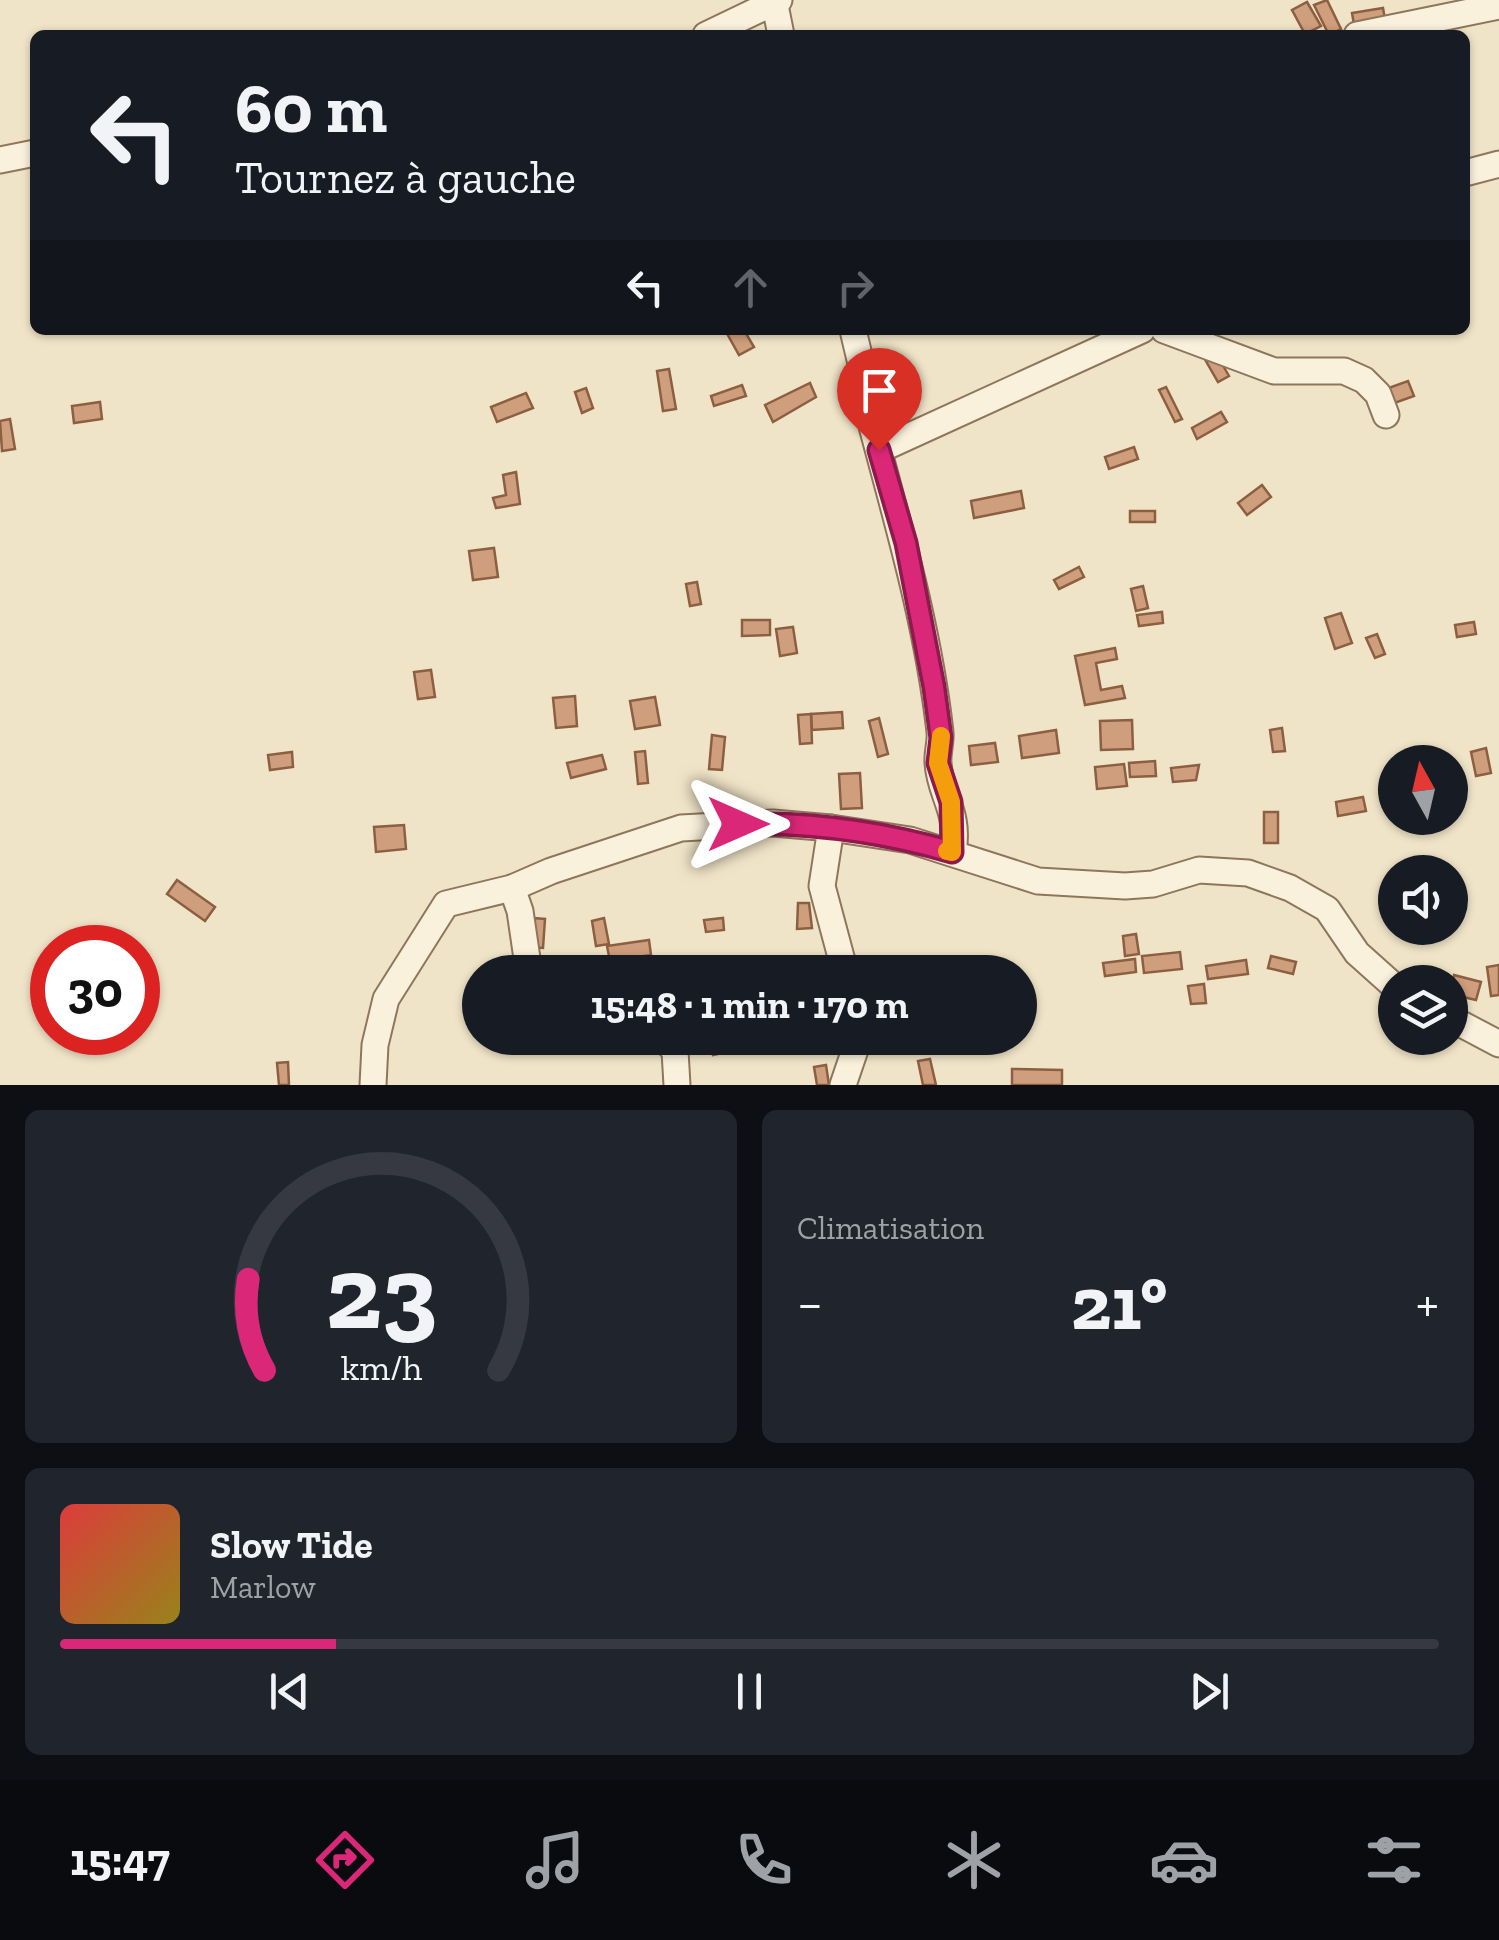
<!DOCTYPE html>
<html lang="fr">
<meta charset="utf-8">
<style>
body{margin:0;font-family:"Zilla Slab",serif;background:#20242c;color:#f1f3f6;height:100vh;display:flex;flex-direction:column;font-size:38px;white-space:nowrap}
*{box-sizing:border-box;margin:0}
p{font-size:32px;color:#9ea1a6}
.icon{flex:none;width:55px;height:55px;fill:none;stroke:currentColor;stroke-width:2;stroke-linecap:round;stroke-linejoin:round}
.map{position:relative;height:1085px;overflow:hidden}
.drawer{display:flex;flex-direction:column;gap:25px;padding:25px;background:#0d0f14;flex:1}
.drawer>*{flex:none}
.hud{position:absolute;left:30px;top:30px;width:1440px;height:305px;border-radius:15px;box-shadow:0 2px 8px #0004;background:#171b24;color:#f1f3f6;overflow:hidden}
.needle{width:65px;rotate:352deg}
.buttons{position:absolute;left:1378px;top:745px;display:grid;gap:20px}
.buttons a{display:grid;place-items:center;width:90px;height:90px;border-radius:50%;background:#171b24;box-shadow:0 2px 8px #0004;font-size:50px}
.speed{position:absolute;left:30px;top:925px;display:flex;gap:20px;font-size:50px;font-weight:700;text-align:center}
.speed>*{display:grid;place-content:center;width:130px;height:130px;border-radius:50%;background:#171b24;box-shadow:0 2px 8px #0004;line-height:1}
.speed .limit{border:15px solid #d22;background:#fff;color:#111}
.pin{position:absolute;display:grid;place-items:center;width:85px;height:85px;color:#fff;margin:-102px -42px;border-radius:50% 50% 50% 0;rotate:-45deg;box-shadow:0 0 10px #0007}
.pin .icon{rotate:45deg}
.me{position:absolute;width:110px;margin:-55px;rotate:90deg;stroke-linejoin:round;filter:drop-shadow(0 0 8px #0008)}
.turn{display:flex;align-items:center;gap:35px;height:210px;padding:0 40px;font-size:45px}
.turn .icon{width:130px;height:130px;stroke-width:2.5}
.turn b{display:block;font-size:70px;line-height:85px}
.lanes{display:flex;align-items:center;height:95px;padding:0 40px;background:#0003;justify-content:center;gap:50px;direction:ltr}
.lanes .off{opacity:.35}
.big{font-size:75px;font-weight:800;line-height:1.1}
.drawer .tile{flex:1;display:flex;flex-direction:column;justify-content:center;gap:15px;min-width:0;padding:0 35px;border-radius:15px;background:#20242c}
.drawer .dial{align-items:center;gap:0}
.dial svg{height:260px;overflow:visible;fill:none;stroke:#363941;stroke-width:7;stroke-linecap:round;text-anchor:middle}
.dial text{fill:#f1f3f6;stroke:none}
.song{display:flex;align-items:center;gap:30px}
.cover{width:120px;height:120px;border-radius:15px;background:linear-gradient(135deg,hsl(0 70% 55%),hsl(50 70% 35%))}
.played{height:10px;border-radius:5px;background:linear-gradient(90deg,#db2777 20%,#363941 20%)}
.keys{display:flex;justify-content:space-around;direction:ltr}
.heat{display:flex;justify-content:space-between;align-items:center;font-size:55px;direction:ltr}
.drawer .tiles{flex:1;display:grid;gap:25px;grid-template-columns:1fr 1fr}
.tile:last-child{grid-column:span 2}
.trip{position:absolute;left:462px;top:955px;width:575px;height:100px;border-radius:50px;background:#171b24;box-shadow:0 2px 8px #0004;font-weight:800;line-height:100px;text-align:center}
.tabs{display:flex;height:160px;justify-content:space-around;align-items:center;background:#090b0e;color:#9ea1a6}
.tabs .icon{width:70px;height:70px}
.tabs .selected{color:#db2777}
.tabs b{font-size:45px;color:#f1f3f6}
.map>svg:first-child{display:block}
.building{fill:#cf9f7d;stroke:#8d5f41;stroke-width:2.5}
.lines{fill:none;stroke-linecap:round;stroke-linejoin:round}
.minor-casing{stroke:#8d765c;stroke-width:29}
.minor{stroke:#faf1dc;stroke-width:25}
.route-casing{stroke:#8e194d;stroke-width:25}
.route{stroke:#db2777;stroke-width:18}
.slow{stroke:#f59e0b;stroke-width:18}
</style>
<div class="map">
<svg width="1499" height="1085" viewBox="0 0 1499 1085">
<rect width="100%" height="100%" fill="#f0e4c8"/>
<!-- building -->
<g class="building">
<path d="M1327 0 1341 29 1329 35 1314 5Z"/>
<path d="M1307 2 1321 26 1305 34 1292 10Z"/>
<path d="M1383 8 1386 25 1355 30 1352 13Z"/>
<path d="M725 330H744L754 347 739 355Z"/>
<path d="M1214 350 1229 376 1218 382 1203 356Z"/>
<path d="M669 369 676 409 663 411 657 371Z"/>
<path d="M1408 381 1414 396 1389 405 1383 390Z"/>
<path d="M810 383 816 397 773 422 765 405Z"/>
<path d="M742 385 746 396 714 406 711 396Z"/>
<path d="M1166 387 1182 419 1175 422 1159 390Z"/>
<path d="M586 388 593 408 582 413 575 392Z"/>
<path d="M526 393 533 408 497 422 491 407Z"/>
<path d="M100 402 102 419 74 423 72 406Z"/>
<path d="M1221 412 1227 422 1197 439 1192 428Z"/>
<path d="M10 419 15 449 2 451 0 421Z"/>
<path d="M1134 447 1138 459 1109 469 1105 457Z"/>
<path d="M516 472 520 504 496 508 493 498 506 495 503 475Z"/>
<path d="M1262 485 1271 497 1247 515 1238 503Z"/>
<path d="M1021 491 1024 508 974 518 971 501Z"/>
<rect x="1130" y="511" width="25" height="11"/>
<path d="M494 548 498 577 473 580 469 551Z"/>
<path d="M1079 567 1084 577 1059 589 1054 580Z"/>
<path d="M697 582 701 604 690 606 686 584Z"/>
<path d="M1143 586 1148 608 1136 611 1131 589Z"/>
<path d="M1162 612 1163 623 1139 626 1137 615Z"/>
<path d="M1341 613 1352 643 1335 649 1325 618Z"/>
<path d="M742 620H770V635L742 636Z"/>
<path d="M1474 622 1476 634 1457 637 1455 625Z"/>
<path d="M793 627 797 653 780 656 776 629Z"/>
<path d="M1377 634 1385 654 1375 658 1366 638Z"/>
<path d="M1115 648 1117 659 1096 663 1101 690 1122 686 1125 698 1085 705 1075 656Z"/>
<path d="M431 670 435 697 418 699 414 672Z"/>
<path d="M575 696 577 726 556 728 553 698Z"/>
<path d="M655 697 660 725 635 729 630 701Z"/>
<path d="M842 712 843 728 812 730 811 714Z"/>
<path d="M811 714 812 743 800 744 798 715Z"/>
<path d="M879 718 888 754 878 757 869 721Z"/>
<path d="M1132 720 1133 749 1101 750 1100 721Z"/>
<path d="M1282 728 1285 751 1273 752 1270 730Z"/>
<path d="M1056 730 1059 753 1022 758 1019 736Z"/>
<path d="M712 735 725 737 722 770 709 769Z"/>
<path d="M995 743 998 762 971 765 969 746Z"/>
<path d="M1486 748 1491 773 1476 776 1471 752Z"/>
<path d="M645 751 648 783 638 784 635 752Z"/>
<path d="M292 752 293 767 270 770 268 755Z"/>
<path d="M602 755 606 769 571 778 567 763Z"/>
<path d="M1155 761 1156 776 1130 777 1129 763Z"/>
<path d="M1124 764 1127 786 1097 789 1095 767Z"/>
<path d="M1199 765 1196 780 1173 782 1171 768Z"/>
<path d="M860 773 862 808 841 809 839 774Z"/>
<path d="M1363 797 1366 811 1338 816 1336 802Z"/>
<rect x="1264" y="812" width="14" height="31"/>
<path d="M404 825 406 849 376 852 374 827Z"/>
<path d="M177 880 215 907 205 921 167 894Z"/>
<path d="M798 903H809L812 928 797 929Z"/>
<path d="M533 918 545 919 543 948 531 947Z"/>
<path d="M604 918 609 944 596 946 592 921Z"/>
<path d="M723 918 724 930 706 932 704 920Z"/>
<path d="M1136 934 1139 954 1125 956 1123 936Z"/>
<path d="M649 940 651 955 610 961 607 946Z"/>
<path d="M1180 952 1182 969 1144 973 1142 956Z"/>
<path d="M1271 956 1296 962 1293 974 1268 968Z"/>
<path d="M1135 959 1136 972 1105 976 1103 963Z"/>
<path d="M1246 960 1248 974 1208 979 1206 966Z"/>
<path d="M1499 965V995L1491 996 1487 967Z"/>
<path d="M1454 975 1481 982 1476 1000 1450 994Z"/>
<path d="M1204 984 1206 1003 1191 1004 1188 986Z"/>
<path d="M735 1040 737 1050 713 1055 711 1045Z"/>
<path d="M930 1059 936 1085H923L918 1061Z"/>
<path d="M288 1062 289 1085H279L277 1063Z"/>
<path d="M826 1065 829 1085H817L814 1067Z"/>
<path d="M1012 1069 1062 1070V1085H1012Z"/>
</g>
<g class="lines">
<defs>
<g id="minor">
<path d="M774 0 781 35"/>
<path d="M706 35 779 0"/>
<path d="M1357 35 1499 6"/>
<path d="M0 160 35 153"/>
<path d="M1465 173 1499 164"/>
<path d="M853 330 862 368V388C891 502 927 615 940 732 941 743 937 753 938 763 940 796 960 811 953 852"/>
<path d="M1164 330 1274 371H1344L1364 380 1378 394 1386 415"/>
<path d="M879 450 1142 330"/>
<path d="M831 828 822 886 845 972"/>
<path d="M512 888 520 911 529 972"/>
<path d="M1450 1018 1499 1044"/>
<path d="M663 1038 675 1051 677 1085"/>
<path d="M373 1085 375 1045 386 999 446 904 512 888 551 871 681 828 773 823 831 828 910 840 1038 881 1125 886 1153 884 1199 870 1248 873 1290 888 1327 909 1357 953 1395 987"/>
<path d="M843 1085 859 1038"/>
</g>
</defs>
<!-- minor casing -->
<use href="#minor" class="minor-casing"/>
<!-- minor -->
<use href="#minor" class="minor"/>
</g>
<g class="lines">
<defs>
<path id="route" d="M738 824C811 822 883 832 952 852L951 802 938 763 941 738 934 687 906 543 879 450"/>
</defs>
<!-- route casing -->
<use href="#route" class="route-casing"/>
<!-- route -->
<use href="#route" class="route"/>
<!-- slow -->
<path class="slow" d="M941 736 938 763 951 802 952 852 947 851"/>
</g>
</svg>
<div class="buttons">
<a><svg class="needle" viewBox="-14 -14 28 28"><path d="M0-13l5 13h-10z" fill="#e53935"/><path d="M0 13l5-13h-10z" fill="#9ea1a6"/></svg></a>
<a><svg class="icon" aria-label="sound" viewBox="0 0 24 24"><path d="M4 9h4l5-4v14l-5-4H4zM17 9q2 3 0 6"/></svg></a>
<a><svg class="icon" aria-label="layers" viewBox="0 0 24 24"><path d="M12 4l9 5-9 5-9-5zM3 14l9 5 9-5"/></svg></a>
</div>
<div class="speed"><div class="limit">30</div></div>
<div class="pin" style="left:879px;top:450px;background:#d93025"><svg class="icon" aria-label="arrive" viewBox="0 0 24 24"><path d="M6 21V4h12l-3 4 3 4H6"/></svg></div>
<svg class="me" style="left:738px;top:824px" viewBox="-20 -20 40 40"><path d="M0-17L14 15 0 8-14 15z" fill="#db2777" stroke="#fff" stroke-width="4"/></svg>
<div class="trip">15:48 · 1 min · 170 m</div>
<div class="hud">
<div class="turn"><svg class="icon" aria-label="left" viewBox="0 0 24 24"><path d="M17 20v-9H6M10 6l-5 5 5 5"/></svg><div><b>60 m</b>Tournez à gauche</div></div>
<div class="lanes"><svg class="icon" aria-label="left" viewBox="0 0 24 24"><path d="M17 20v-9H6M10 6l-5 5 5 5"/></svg><svg class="icon off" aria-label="ahead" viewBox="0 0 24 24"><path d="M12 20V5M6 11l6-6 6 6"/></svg><svg class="icon off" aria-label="right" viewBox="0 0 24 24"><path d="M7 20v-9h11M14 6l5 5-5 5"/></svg></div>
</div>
</div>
<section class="drawer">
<div class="tiles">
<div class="tile dial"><svg viewBox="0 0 100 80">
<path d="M14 69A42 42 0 1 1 86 69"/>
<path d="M14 69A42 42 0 0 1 9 41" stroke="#db2777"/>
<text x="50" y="56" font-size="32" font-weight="700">23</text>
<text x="50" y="72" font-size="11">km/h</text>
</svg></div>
<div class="tile"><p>Climatisation</p>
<div class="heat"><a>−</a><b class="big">21°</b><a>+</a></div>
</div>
<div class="tile">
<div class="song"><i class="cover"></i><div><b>Slow Tide</b><p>Marlow</p></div></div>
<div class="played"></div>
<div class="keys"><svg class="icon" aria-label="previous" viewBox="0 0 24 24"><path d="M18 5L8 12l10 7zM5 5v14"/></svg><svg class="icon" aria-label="pause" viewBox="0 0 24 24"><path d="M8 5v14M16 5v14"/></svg><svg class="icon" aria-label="next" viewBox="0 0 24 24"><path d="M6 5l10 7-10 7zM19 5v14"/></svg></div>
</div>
</div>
</section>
<nav class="tabs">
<b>15:47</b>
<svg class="icon selected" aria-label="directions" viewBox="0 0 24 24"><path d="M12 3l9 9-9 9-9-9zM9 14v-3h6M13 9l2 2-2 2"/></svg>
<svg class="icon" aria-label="music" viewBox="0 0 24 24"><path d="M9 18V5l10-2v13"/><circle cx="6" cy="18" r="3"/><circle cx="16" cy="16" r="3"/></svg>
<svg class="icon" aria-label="phone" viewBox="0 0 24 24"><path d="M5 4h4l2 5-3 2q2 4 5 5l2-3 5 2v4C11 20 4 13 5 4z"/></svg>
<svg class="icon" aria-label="climate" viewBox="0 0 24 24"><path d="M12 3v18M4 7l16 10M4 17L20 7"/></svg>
<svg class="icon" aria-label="car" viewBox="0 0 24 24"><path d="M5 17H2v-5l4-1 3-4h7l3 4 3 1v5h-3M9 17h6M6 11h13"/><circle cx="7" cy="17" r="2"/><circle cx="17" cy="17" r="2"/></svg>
<svg class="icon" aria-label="filters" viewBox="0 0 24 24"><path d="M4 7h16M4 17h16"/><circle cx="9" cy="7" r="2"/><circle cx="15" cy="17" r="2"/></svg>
</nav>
